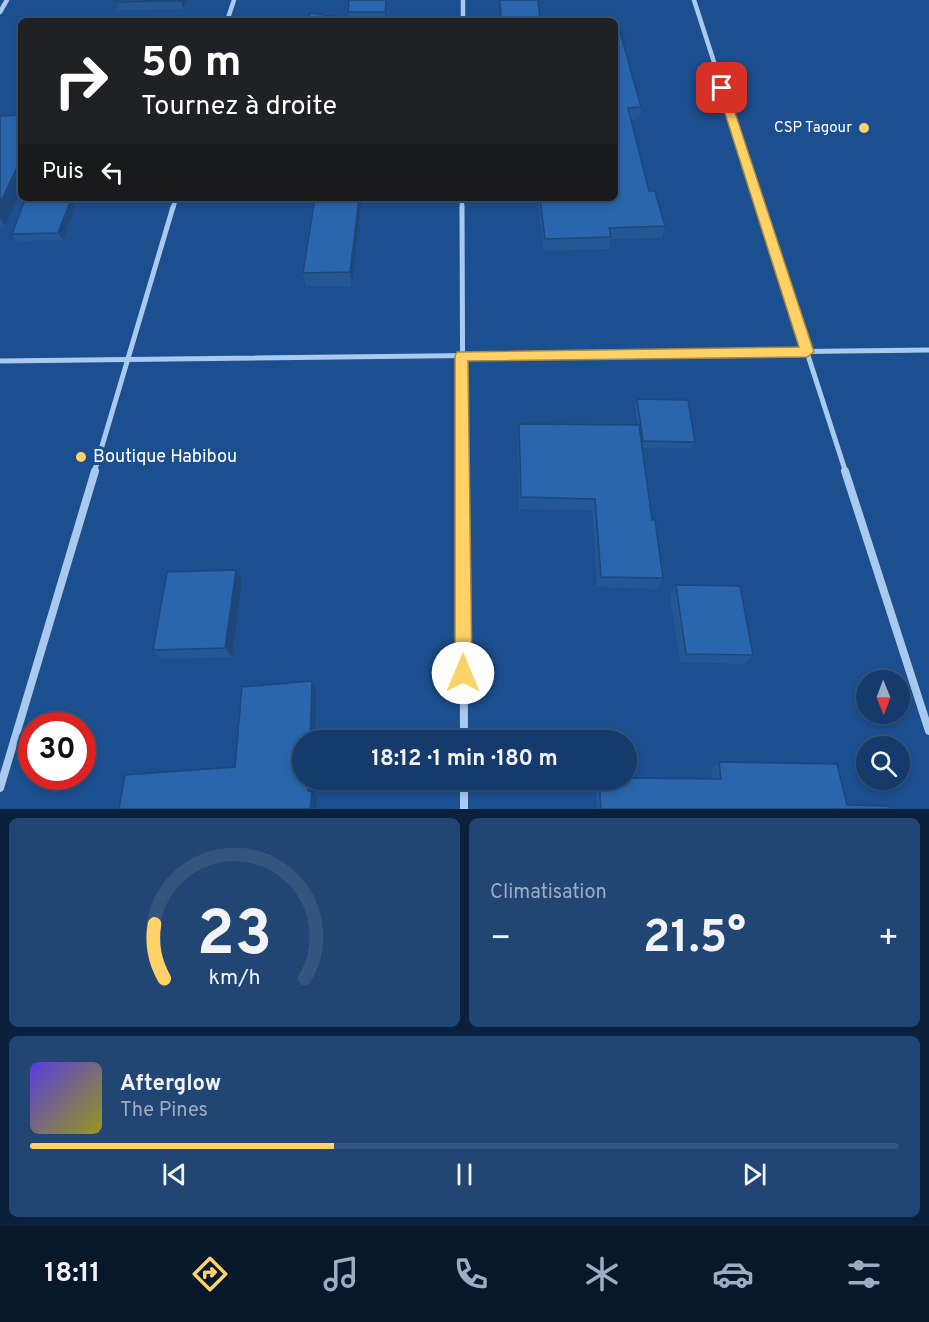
<!DOCTYPE html>
<html lang="fr">
<meta charset="utf-8">
<style>
body{margin:0;font-family:Overpass,sans-serif;background:#214673;color:#f1f3f6;height:100vh;display:flex;flex-direction:column;font-size:22px;white-space:nowrap}
*{box-sizing:border-box;margin:0}
p{font-size:20px;color:#9dadc1}
.icon{flex:none;width:33px;height:33px;fill:none;stroke:currentColor;stroke-width:2;stroke-linecap:round;stroke-linejoin:round}
.map{position:relative;height:809px;overflow:hidden}
.sheet{display:flex;flex-direction:column;gap:9px;padding:9px;background:#0b203b;flex:1}
.sheet>*{flex:none}
.hud{position:absolute;left:18px;top:18px;width:600px;height:183px;border-radius:9px;box-shadow:0 3px 9px #0003,0 0 0 2px #33557e;background:#202124;color:#fff;overflow:hidden}
.needle{width:39px;rotate:179deg}
.buttons{position:absolute;left:856px;top:670px;display:grid;gap:12px}
.buttons a{display:grid;place-items:center;width:54px;height:54px;border-radius:50%;background:#143b6b;box-shadow:0 3px 9px #0003,0 0 0 2px #33557e;font-size:30px}
.speed{position:absolute;left:18px;top:712px;display:flex;gap:12px;font-size:30px;font-weight:700;text-align:center}
.speed>*{display:grid;place-content:center;width:78px;height:78px;border-radius:50%;background:#143b6b;box-shadow:0 3px 9px #0003,0 0 0 2px #33557e;line-height:1}
.speed .limit{border:9px solid #d22;background:#fff;color:#111}
.pin{position:absolute;display:grid;place-items:center;width:51px;height:51px;color:#fff;margin:-26px;border-radius:12px;box-shadow:0 3px 9px #0006}
.me{position:absolute;width:66px;margin:-33px;rotate:0deg;stroke-linejoin:round;filter:drop-shadow(0 0 4px #0008)}
.turn{display:flex;align-items:center;gap:21px;height:126px;padding:0 24px;font-size:27px}
.turn .icon{width:78px;height:78px;stroke-width:2.5}
.turn b{display:block;font-size:42px;line-height:51px}
.then{display:flex;align-items:center;height:57px;padding:0 24px;background:#0003;gap:12px;font-size:22px}
.big{font-size:45px;font-weight:700;line-height:1.1}
.sheet .widget{flex:1;display:flex;flex-direction:column;justify-content:center;gap:9px;min-width:0;padding:0 21px;border-radius:9px;background:#214673}
.sheet .dial{align-items:center;gap:0}
.dial svg{height:156px;overflow:visible;fill:none;stroke:#33557e;stroke-width:7;stroke-linecap:round;text-anchor:middle}
.dial text{fill:#f1f3f6;stroke:none}
.song{display:flex;align-items:center;gap:18px}
.cover{width:72px;height:72px;border-radius:9px;background:linear-gradient(135deg,hsl(250 70% 55%),hsl(60 70% 35%))}
.played{height:6px;border-radius:3px;background:linear-gradient(90deg,#ffd166 35%,#33557e 35%)}
.keys{display:flex;justify-content:space-around;direction:ltr}
.heat{display:flex;justify-content:space-between;align-items:center;font-size:33px;direction:ltr}
.sheet .tiles{flex:1;display:grid;gap:9px;grid-template-columns:1fr 1fr}
.widget:last-child{grid-column:span 2}
.trip{position:absolute;left:292px;top:730px;width:345px;height:60px;border-radius:30px;background:#143b6b;box-shadow:0 3px 9px #0003,0 0 0 2px #33557e;font-weight:700;line-height:60px;text-align:center}
.tabs{display:flex;height:96px;justify-content:space-around;align-items:center;background:#08182b;color:#9dadc1}
.tabs .icon{width:42px;height:42px}
.tabs .selected{color:#ffd166}
.tabs b{font-size:27px;color:#f1f3f6}
.map>svg:first-child{display:block}
.lines{fill:none;stroke-linecap:round;stroke-linejoin:round}
.street-far2{stroke:#a9c9ee;stroke-width:4.5}
.street-far1{stroke:#a9c9ee;stroke-width:5}
.street{stroke:#a9c9ee;stroke-width:8}
.wall{fill:#245895}
.shaded-wall{fill:#1d4779}
.building{fill:#2a66ad;stroke:#1d4779;stroke-width:1.5}
.route{fill:#ffd166;stroke:#a68842;stroke-width:1.5}
.poi-dot{fill:#ffd166;stroke:#1b4f8f;stroke-width:2}
.labels{text-anchor:middle;dominant-baseline:central;stroke-width:6;stroke-linejoin:round;paint-order:stroke}
.far-poi-label{font-size:15px;fill:#fff;stroke:#1b4f8f;text-anchor:end}
.poi-label{font-size:18px;fill:#fff;stroke:#1b4f8f;text-anchor:start}
</style>
<div class="map">
<svg width="929" height="809" viewBox="0 0 929 809">
<rect width="100%" height="100%" fill="#1b4f8f"/>
<g class="lines">
<!-- street-far2 -->
<g class="street-far2">
<path d="M463 0V21"/>
<path d="M694 0 761 208"/>
<path d="M0 12 7 0"/>
<path d="M227 21 234 0"/>
<path d="M462 198V208"/>
<path d="M173 208 176 198"/>
</g>
<!-- street-far1 -->
<g class="street-far1">
<path d="M462 207 463 473"/>
<path d="M760 207 846 473"/>
<path d="M0 361 929 350"/>
<path d="M94 473 173 207"/>
</g>
<!-- street -->
<g class="street">
<path d="M463 471 464 741"/>
<path d="M845 471 929 731"/>
<path d="M464 780V809"/>
<path d="M0 788 95 471"/>
</g>
</g>
<!-- wall -->
<g class="wall">
<path d="M187 0 183 9 118 10 116 2Z"/>
<path d="M349 0H387L386 20 349 19 348 12Z"/>
<path d="M615 21 641 107 639 119 631 120 649 191 665 226 662 238 611 239 609 249 544 251 538 205V198H615Z"/>
<path d="M21 115V191L5 226H0V116Z"/>
<path d="M362 198 352 286H306L303 273Z"/>
<path d="M71 199 75 207 63 240 16 241 12 234Z"/>
<path d="M637 399 695 442 692 448H643L652 520 663 578 658 589 597 587 592 510 519 509 518 436 519 424 638 425 635 406Z"/>
<path d="M236 570 242 580 232 657 161 659 153 650Z"/>
<path d="M676 585 753 655 745 664 680 662 670 596Z"/>
<path d="M719 762 847 805 890 809H597L595 784 598 780 713 779 711 768Z"/>
</g>
<!-- shaded-wall -->
<g class="shaded-wall">
<path d="M181 0H187L183 9 181 1Z"/>
<path d="M386 0H387L386 20 385 12Z"/>
<path d="M21 159V191L5 226 0 218V203Z"/>
<path d="M359 198H362L352 286 350 272Z"/>
<path d="M71 199 75 207 63 240 58 233Z"/>
<path d="M236 570 242 580 232 657 225 648Z"/>
<path d="M312 681 316 690 315 741H310Z"/>
<path d="M309 780H313V792L317 796 316 809H310L308 791Z"/>
</g>
<!-- building -->
<g class="building">
<path d="M117 0H181V1L116 2Z"/>
<path d="M349 0H386L385 12H348Z"/>
<path d="M500 0H538L540 21H501Z"/>
<path d="M310 13 337 17V21H309Z"/>
<path d="M615 21H617L641 107 628 108 649 191H655L665 226 609 228 611 237 545 239 540 198H615Z"/>
<path d="M21 115V159L0 203V116Z"/>
<path d="M315 198H359L350 272 303 273Z"/>
<path d="M71 199 58 233 12 234 25 200Z"/>
<path d="M637 399 688 400 695 442 643 441Z"/>
<path d="M519 424 639 425 652 520H655L663 578 601 577 595 499 521 497Z"/>
<path d="M236 570 225 648 153 650 167 572Z"/>
<path d="M676 585 740 586 753 655 686 654Z"/>
<path d="M312 681 310 741H303V780H309L308 791H312L310 809H119L125 775 235 767 242 687Z"/>
<path d="M719 762 837 764 847 805 889 806 890 809H601L599 780H627V778L721 779Z"/>
</g>
<!-- route -->
<path class="route" d="M722 85 727 88 814 352 807 357 468 361 472 673 469 679 463 681 457 679 455 673V356L457 352 799 347 717 88Z"/>
<!-- markers -->
<g class="poi-dot">
<circle cx="864" cy="128" r="6"/>
<circle cx="81" cy="457" r="6"/>
</g>
<g class="labels">
<!-- far-poi labels -->
<g class="far-poi-label">
<text x="852" y="128">CSP Tagour</text>
</g>
<!-- poi labels -->
<g class="poi-label">
<text x="93" y="457">Boutique Habibou</text>
</g>
</g>
</svg>
<div class="buttons">
<a><svg class="needle" viewBox="-14 -14 28 28"><path d="M0-13l5 13h-10z" fill="#e53935"/><path d="M0 13l5-13h-10z" fill="#9dadc1"/></svg></a>
<a><svg class="icon" aria-label="search" viewBox="0 0 24 24"><circle cx="10" cy="10" r="6"/><path d="M15 15l6 6"/></svg></a>
</div>
<div class="speed"><div class="limit">30</div></div>
<div class="pin" style="left:722px;top:88px;background:#d93025"><svg class="icon" aria-label="arrive" viewBox="0 0 24 24"><path d="M6 21V4h12l-3 4 3 4H6"/></svg></div>
<svg class="me" style="left:463px;top:673px" viewBox="-20 -20 40 40"><circle r="19" fill="#fff"/><path d="M0-13L10 11 0 6-10 11z" fill="#ffd166"/></svg>
<div class="trip">18:12 · 1 min · 180 m</div>
<div class="hud">
<div class="turn"><svg class="icon" aria-label="right" viewBox="0 0 24 24"><path d="M7 20v-9h11M14 6l5 5-5 5"/></svg><div><b>50 m</b>Tournez à droite</div></div>
<div class="then">Puis<svg class="icon" aria-label="left" viewBox="0 0 24 24"><path d="M17 20v-9H6M10 6l-5 5 5 5"/></svg></div>
</div>
</div>
<section class="sheet">
<div class="tiles">
<div class="widget dial"><svg viewBox="0 0 100 80">
<path d="M14 69A42 42 0 1 1 86 69"/>
<path d="M14 69A42 42 0 0 1 9 41" stroke="#ffd166"/>
<text x="50" y="56" font-size="32" font-weight="700">23</text>
<text x="50" y="72" font-size="11">km/h</text>
</svg></div>
<div class="widget"><p>Climatisation</p>
<div class="heat"><a>−</a><b class="big">21.5°</b><a>+</a></div>
</div>
<div class="widget">
<div class="song"><i class="cover"></i><div><b>Afterglow</b><p>The Pines</p></div></div>
<div class="played"></div>
<div class="keys"><svg class="icon" aria-label="previous" viewBox="0 0 24 24"><path d="M18 5L8 12l10 7zM5 5v14"/></svg><svg class="icon" aria-label="pause" viewBox="0 0 24 24"><path d="M8 5v14M16 5v14"/></svg><svg class="icon" aria-label="next" viewBox="0 0 24 24"><path d="M6 5l10 7-10 7zM19 5v14"/></svg></div>
</div>
</div>
</section>
<nav class="tabs">
<b>18:11</b>
<svg class="icon selected" aria-label="directions" viewBox="0 0 24 24"><path d="M12 3l9 9-9 9-9-9zM9 14v-3h6M13 9l2 2-2 2"/></svg>
<svg class="icon" aria-label="music" viewBox="0 0 24 24"><path d="M9 18V5l10-2v13"/><circle cx="6" cy="18" r="3"/><circle cx="16" cy="16" r="3"/></svg>
<svg class="icon" aria-label="phone" viewBox="0 0 24 24"><path d="M5 4h4l2 5-3 2q2 4 5 5l2-3 5 2v4C11 20 4 13 5 4z"/></svg>
<svg class="icon" aria-label="climate" viewBox="0 0 24 24"><path d="M12 3v18M4 7l16 10M4 17L20 7"/></svg>
<svg class="icon" aria-label="car" viewBox="0 0 24 24"><path d="M5 17H2v-5l4-1 3-4h7l3 4 3 1v5h-3M9 17h6M6 11h13"/><circle cx="7" cy="17" r="2"/><circle cx="17" cy="17" r="2"/></svg>
<svg class="icon" aria-label="filters" viewBox="0 0 24 24"><path d="M4 7h16M4 17h16"/><circle cx="9" cy="7" r="2"/><circle cx="15" cy="17" r="2"/></svg>
</nav>
